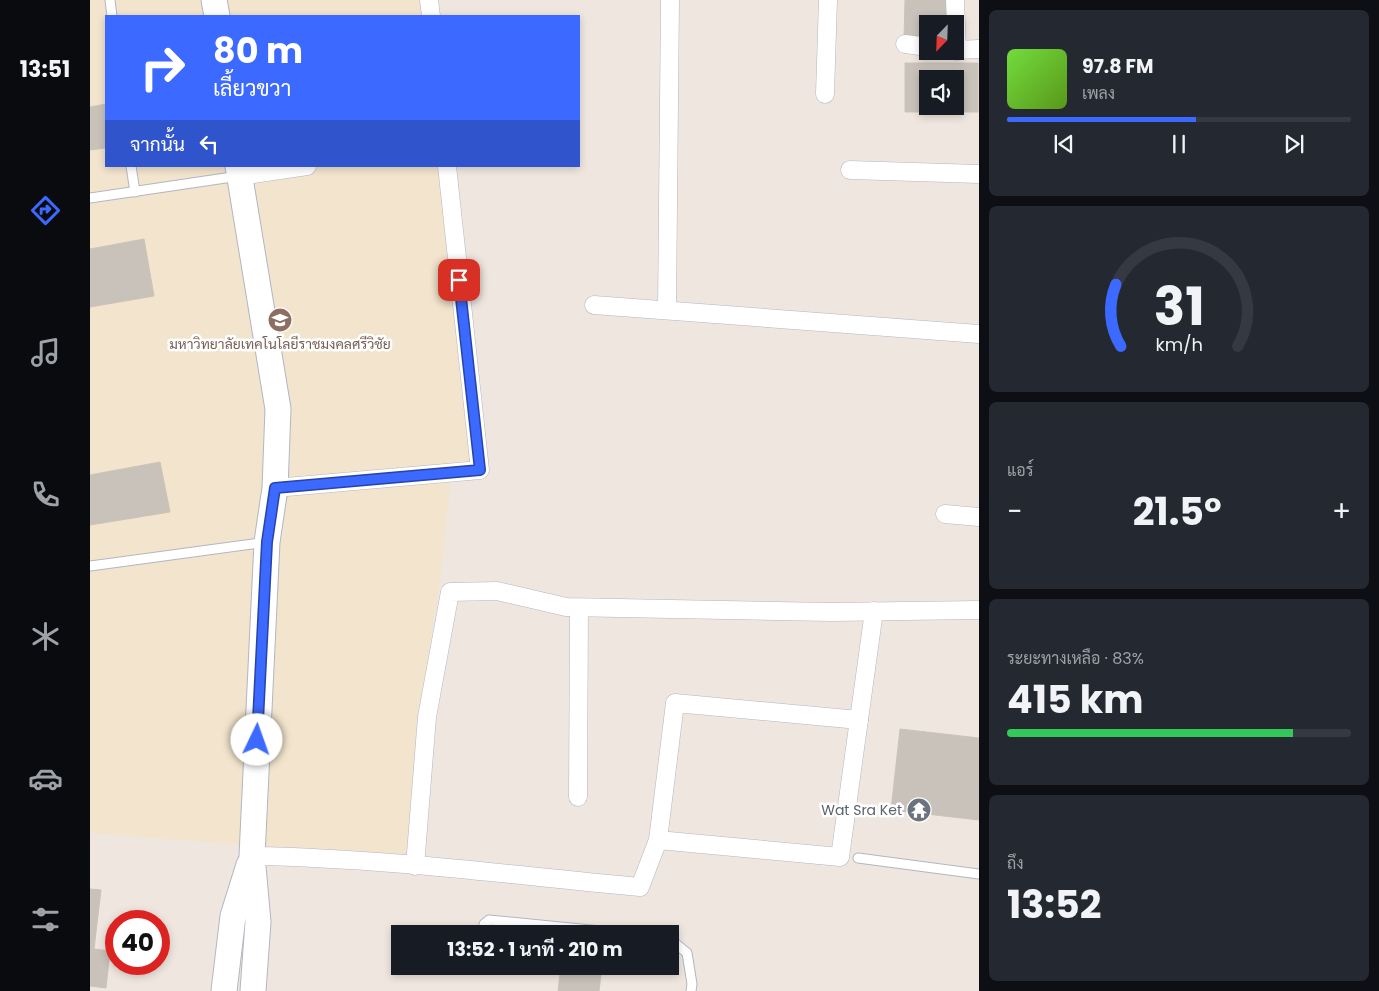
<!DOCTYPE html>
<html lang="th">
<meta charset="utf-8">
<style>
body{margin:0;font-family:Poppins,Sarabun,sans-serif;background:#242831;color:#f1f3f6;height:100vh;display:flex;flex-direction:column;font-size:19px;white-space:nowrap}
*{box-sizing:border-box;margin:0}
p{font-size:16px;color:#9ea1a6}
.icon{flex:none;width:28px;height:28px;fill:none;stroke:currentColor;stroke-width:2;stroke-linecap:round;stroke-linejoin:round}
.map{position:relative;flex:1;overflow:hidden}
.details{display:flex;flex-direction:column;gap:10px;padding:10px;background:#0d0f14;width:400px}
.details>*{flex:none}
.top-card{position:absolute;left:15px;top:15px;width:475px;height:152px;border-radius:0px;box-shadow:0 2px 8px #0003;background:#3c69ff;color:#fff;overflow:hidden}
.needle{width:32px;rotate:203deg}
.controls{position:absolute;left:829px;top:15px;display:grid;gap:10px}
.controls a{display:grid;place-items:center;width:45px;height:45px;border-radius:0px;background:#171b24;box-shadow:0 2px 8px #0003;font-size:25px}
.speed{position:absolute;left:15px;top:910px;display:flex;gap:10px;font-size:25px;font-weight:700;text-align:center}
.speed>*{display:grid;place-content:center;width:65px;height:65px;border-radius:50%;background:#171b24;box-shadow:0 2px 8px #0003;line-height:1}
.speed .limit{border:8px solid #d22;background:#fff;color:#111}
.pin{position:absolute;display:grid;place-items:center;width:42px;height:42px;color:#fff;margin:-21px;border-radius:10px;box-shadow:0 2px 8px #0006}
.me{position:absolute;width:55px;margin:-28px;rotate:3deg;stroke-linejoin:round;filter:drop-shadow(0 0 4px #0008)}
.turn{display:flex;align-items:center;gap:18px;height:105px;padding:0 25px;font-size:22px}
.turn .icon{width:65px;height:65px;stroke-width:2.5}
.turn b{display:block;font-size:35px;line-height:42px}
.then{display:flex;align-items:center;height:48px;padding:0 25px;background:#0003;gap:10px;font-size:19px}
.big{font-size:38px;font-weight:700;line-height:1.1}
.details .tile{flex:1;display:flex;flex-direction:column;justify-content:center;gap:8px;min-width:0;padding:0 18px;border-radius:8px;background:#242831}
.details .dial{align-items:center;gap:0}
.dial svg{height:130px;overflow:visible;fill:none;stroke:#363941;stroke-width:7;stroke-linecap:round;text-anchor:middle}
.dial text{fill:#f1f3f6;stroke:none}
.song{display:flex;align-items:center;gap:15px}
.cover{width:60px;height:60px;border-radius:8px;background:linear-gradient(135deg,hsl(100 70% 55%),hsl(90 70% 35%))}
.played{height:5px;border-radius:2px;background:linear-gradient(90deg,#3c69ff 55%,#363941 55%)}
.keys{display:flex;justify-content:space-around;direction:ltr}
.heat{display:flex;justify-content:space-between;align-items:center;font-size:28px;direction:ltr}
.charge{height:8px;border-radius:4px;background:linear-gradient(90deg,#34c759 83%,#363941 0)}
.trip{position:absolute;left:301px;top:925px;width:288px;height:50px;border-radius:0px;background:#171b24;box-shadow:0 2px 8px #0003;font-weight:700;line-height:50px;text-align:center}
main{display:flex;flex:1;min-height:0}
.tab-bar{display:flex;flex-direction:column;width:90px;justify-content:space-around;align-items:center;background:#090b0e;color:#9ea1a6}
.tab-bar .icon{width:35px;height:35px}
.tab-bar .on{color:#3c69ff}
.tab-bar b{font-size:22px;color:#f1f3f6}
.map>svg:first-child{display:block}
.education{fill:#f2e4cd}
.building{fill:#c8c2ba;stroke:#ccc3b7;fill-rule:evenodd}
.lines{fill:none;stroke-linecap:round;stroke-linejoin:round}
.lane-casing{stroke:#b2b6c2;stroke-width:11}
.street-casing{stroke:#b2b6c2;stroke-width:19}
.secondary-casing{stroke:#b2b6c2;stroke-width:27}
.lane{stroke:#fff;stroke-width:9}
.street{stroke:#fff;stroke-width:18}
.secondary{stroke:#fff;stroke-width:25}
.route-casing{stroke:#2744a6;stroke-width:12}
.route{stroke:#3c69ff;stroke-width:9}
.labels{text-anchor:middle;dominant-baseline:central;stroke-width:5;stroke-linejoin:round;paint-order:stroke}
.education-label{font-size:14px;fill:#785e54;stroke:#fff}
.worship-label{font-size:14px;fill:#5b616d;stroke:#fff;text-anchor:end}
</style>
<main>
<nav class="tab-bar">
<b>13:51</b>
<svg class="icon on" aria-label="directions" viewBox="0 0 24 24"><path d="M12 3l9 9-9 9-9-9zM9 14v-3h6M13 9l2 2-2 2"/></svg>
<svg class="icon" aria-label="music" viewBox="0 0 24 24"><path d="M9 18V5l10-2v13"/><circle cx="6" cy="18" r="3"/><circle cx="16" cy="16" r="3"/></svg>
<svg class="icon" aria-label="phone" viewBox="0 0 24 24"><path d="M5 4h4l2 5-3 2q2 4 5 5l2-3 5 2v4C11 20 4 13 5 4z"/></svg>
<svg class="icon" aria-label="climate" viewBox="0 0 24 24"><path d="M12 3v18M4 7l16 10M4 17L20 7"/></svg>
<svg class="icon" aria-label="car" viewBox="0 0 24 24"><path d="M5 17H2v-5l4-1 3-4h7l3 4 3 1v5h-3M9 17h6M6 11h13"/><circle cx="7" cy="17" r="2"/><circle cx="17" cy="17" r="2"/></svg>
<svg class="icon" aria-label="filters" viewBox="0 0 24 24"><path d="M4 7h16M4 17h16"/><circle cx="9" cy="7" r="2"/><circle cx="15" cy="17" r="2"/></svg>
</nav>
<div class="map">
<svg width="889" height="991" viewBox="0 0 889 991">
<rect width="100%" height="100%" fill="#efe7df"/>
<!-- education -->
<path class="education" d="M0 0H347L349 16H16V166H364L396 474 361 479 350 581 328 717 321 858 0 833Z"/>
<!-- building -->
<g class="building">
<path d="M815 0H861V24H838V39L814 38Z"/>
<path d="M815 63H888V112H815ZM838 79H865V106H838Z"/>
<path d="M16 104V148L0 150V107Z"/>
<path d="M54 239 64 296 0 307V249Z"/>
<path d="M70 462 80 512 0 525V475Z"/>
<path d="M810 729 889 738V820L801 810Z"/>
<path d="M0 889 11 890 4 949 20 951 16 988 0 986Z"/>
<path d="M471 966H512L509 991H468Z"/>
</g>
<g class="lines">
<defs>
<g id="lane">
<path d="M20 0 22 16"/>
<path d="M41 166 45 192"/>
<path d="M0 198 149 176"/>
<path d="M0 566 177 542"/>
<path d="M768 858 889 874"/>
<path d="M393 934 394 924 399 920 541 934"/>
<path d="M580 939 597 953 602 984 601 991"/>
</g>
<g id="street">
<path d="M339 0 341 16"/>
<path d="M865 0 867 51"/>
<path d="M815 44 838 47"/>
<path d="M865 50 889 49"/>
<path d="M735 94 738 0"/>
<path d="M760 170 889 174"/>
<path d="M150 176 217 166"/>
<path d="M504 305 889 334"/>
<path d="M577 309 580 0"/>
<path d="M185 488 390 470 357 166"/>
<path d="M855 514 889 517"/>
<path d="M488 797 489 608"/>
<path d="M568 840 750 857 784 611"/>
<path d="M162 856C292 858 421 875 550 887L568 840 585 703 769 720"/>
<path d="M325 866 337 717 360 592 407 591 476 607 741 612 889 610"/>
</g>
<g id="secondary">
<path d="M124 0 127 16"/>
<path d="M148 166 188 409 185 488 177 542 162 856 168 922 163 991"/>
<path d="M134 991 143 916 159 865"/>
</g>
</defs>
<!-- lane casing -->
<use href="#lane" class="lane-casing"/>
<!-- street casing -->
<use href="#street" class="street-casing"/>
<!-- secondary casing -->
<use href="#secondary" class="secondary-casing"/>
<!-- lane -->
<use href="#lane" class="lane"/>
<!-- street -->
<use href="#street" class="street"/>
<!-- secondary -->
<use href="#secondary" class="secondary"/>
</g>
<g class="lines">
<defs>
<path id="route" d="M167 740 177 542 185 488 390 470 369 280"/>
</defs>
<!-- route casing -->
<use href="#route" class="route-casing"/>
<!-- route -->
<use href="#route" class="route"/>
</g>
<!-- icons -->
<defs>
<symbol id="university-disc" viewBox="-11 -11 22 22"><circle r="9.5" fill="#8d6e63" stroke="#fff"/><path d="M0-5L7-2L0 1L-7-2ZM-4 1L0 2.5L4 1V4Q0 6-4 4Z" fill="#fff"/></symbol>
<symbol id="temple-disc" viewBox="-11 -11 22 22"><circle r="9.5" fill="#6b7280" stroke="#fff"/><path d="M0-6L5-2H3V0L6.5 2.5H4V6H1.5V3h-3V6H-4V2.5H-6.5L-3 0V-2H-5Z" fill="#fff"/></symbol>
</defs>
<g fill-rule="evenodd">
<use href="#university-disc" x="176" y="306" width="28" height="28"/>
<use href="#temple-disc" x="815" y="796" width="28" height="28"/>
</g>
<g class="labels">
<!-- education labels -->
<g class="education-label">
<text x="190" y="344">มหาวิทยาลัยเทคโนโลยีราชมงคลศรีวิชัย</text>
</g>
<!-- worship labels -->
<g class="worship-label">
<text x="812" y="810">Wat Sra Ket</text>
</g>
</g>
</svg>
<div class="controls">
<a><svg class="needle" viewBox="-14 -14 28 28"><path d="M0-13l5 13h-10z" fill="#e53935"/><path d="M0 13l5-13h-10z" fill="#9ea1a6"/></svg></a>
<a><svg class="icon" aria-label="sound" viewBox="0 0 24 24"><path d="M4 9h4l5-4v14l-5-4H4zM17 9q2 3 0 6"/></svg></a>
</div>
<div class="speed"><div class="limit">40</div></div>
<div class="pin" style="left:369px;top:280px;background:#d93025"><svg class="icon" aria-label="arrive" viewBox="0 0 24 24"><path d="M6 21V4h12l-3 4 3 4H6"/></svg></div>
<svg class="me" style="left:167px;top:740px" viewBox="-20 -20 40 40"><circle r="19" fill="#fff"/><path d="M0-13L10 11 0 6-10 11z" fill="#3c69ff"/></svg>
<div class="trip">13:52 · 1 นาที · 210 m</div>
<div class="top-card">
<div class="turn"><svg class="icon" aria-label="right" viewBox="0 0 24 24"><path d="M7 20v-9h11M14 6l5 5-5 5"/></svg><div><b>80 m</b>เลี้ยวขวา</div></div>
<div class="then">จากนั้น<svg class="icon" aria-label="left" viewBox="0 0 24 24"><path d="M17 20v-9H6M10 6l-5 5 5 5"/></svg></div>
</div>
</div>
<section class="details">
<div class="tile">
<div class="song"><i class="cover"></i><div><b>97.8 FM</b><p>เพลง</p></div></div>
<div class="played"></div>
<div class="keys"><svg class="icon" aria-label="previous" viewBox="0 0 24 24"><path d="M18 5L8 12l10 7zM5 5v14"/></svg><svg class="icon" aria-label="pause" viewBox="0 0 24 24"><path d="M8 5v14M16 5v14"/></svg><svg class="icon" aria-label="next" viewBox="0 0 24 24"><path d="M6 5l10 7-10 7zM19 5v14"/></svg></div>
</div>
<div class="tile dial"><svg viewBox="0 0 100 80">
<path d="M14 69A42 42 0 1 1 86 69"/>
<path d="M14 69A42 42 0 0 1 11 31" stroke="#3c69ff"/>
<text x="50" y="56" font-size="32" font-weight="700">31</text>
<text x="50" y="72" font-size="11">km/h</text>
</svg></div>
<div class="tile"><p>แอร์</p>
<div class="heat"><a>−</a><b class="big">21.5°</b><a>+</a></div>
</div>
<div class="tile"><p>ระยะทางเหลือ · 83%</p><b class="big">415 km</b><div class="charge"></div></div>
<div class="tile"><p>ถึง</p><b class="big">13:52</b></div>
</section>
</main>
